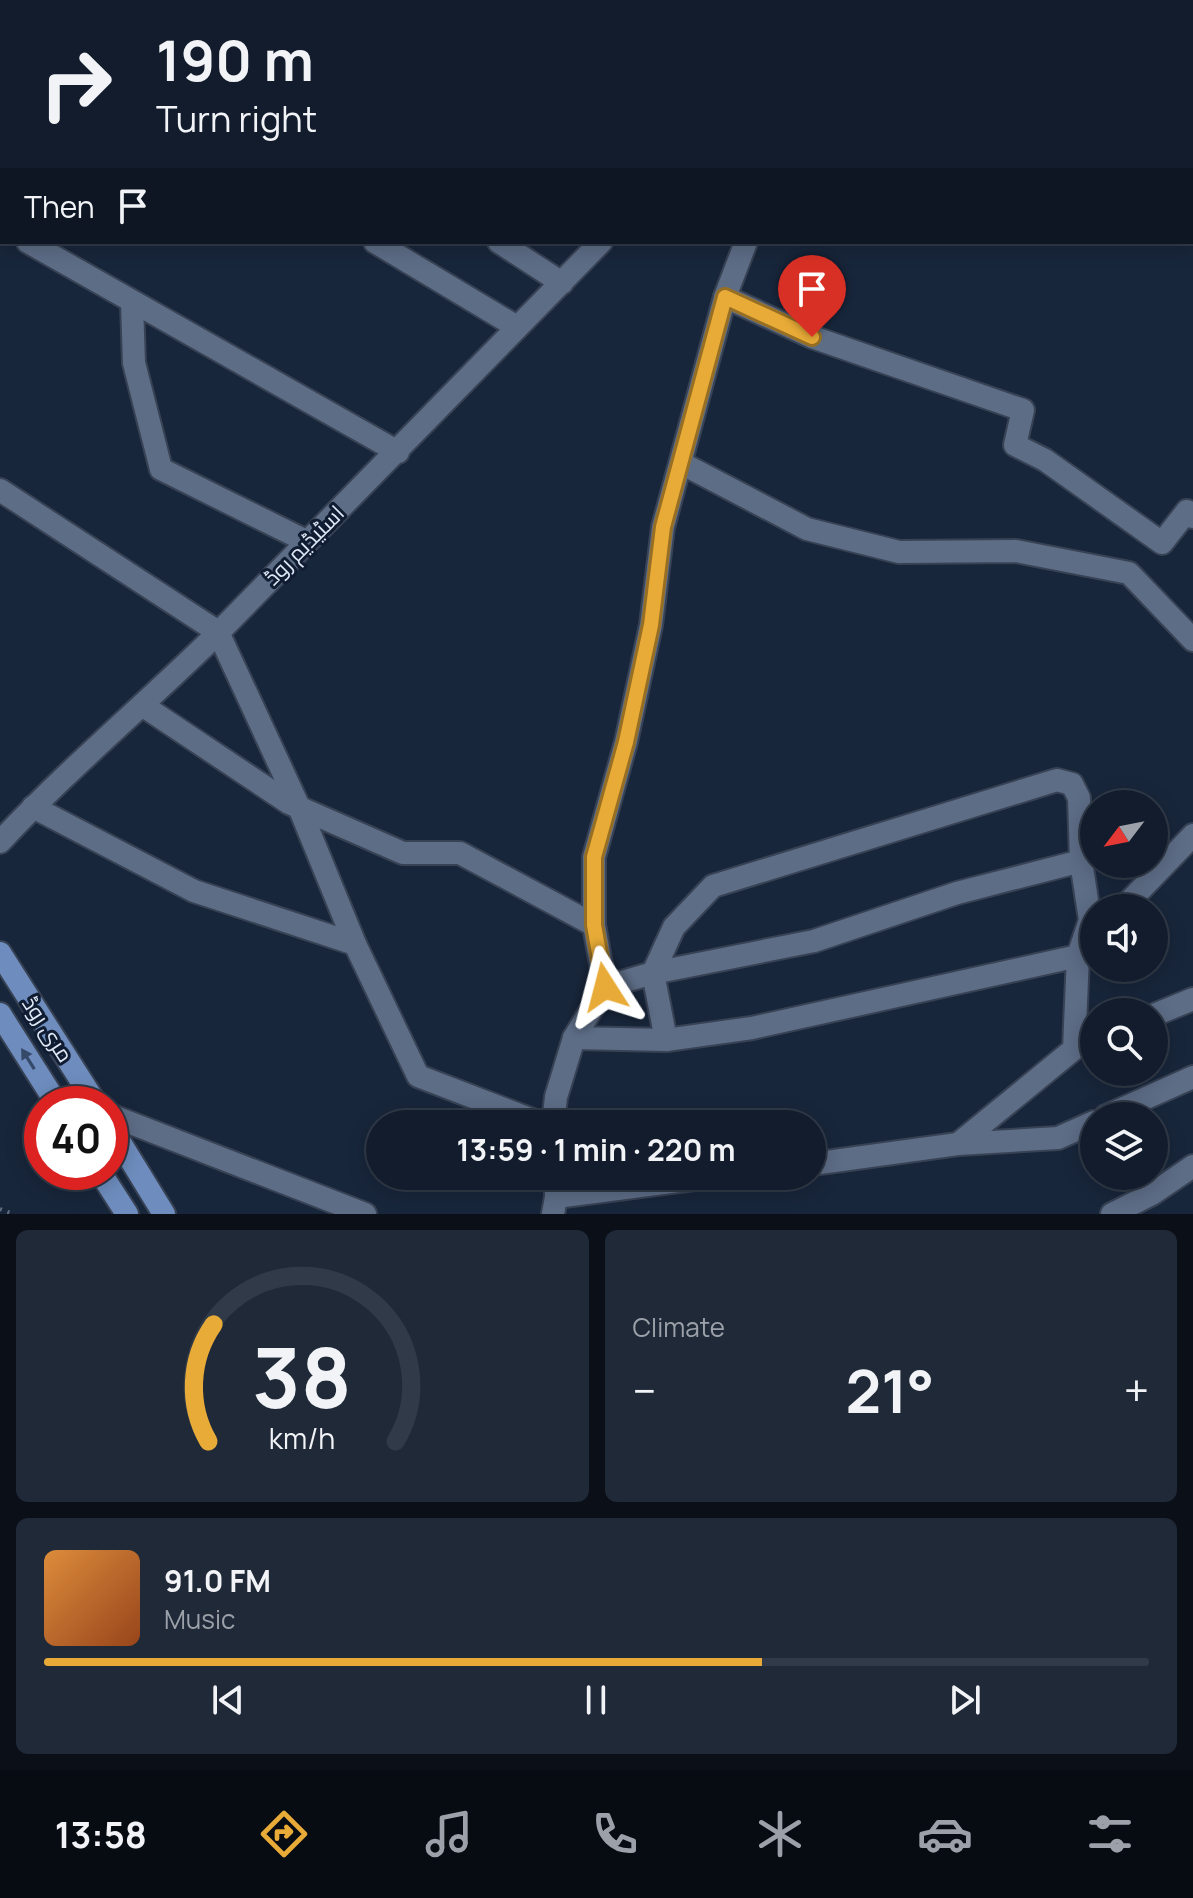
<!DOCTYPE html>
<meta charset="utf-8">
<style>
body{margin:0;font-family:Manrope,Cairo,sans-serif;background:#1f2938;color:#f1f3f6;height:100vh;display:flex;flex-direction:column;font-size:30px;white-space:nowrap}
*{box-sizing:border-box;margin:0}
p{font-size:26px;color:#9ca1a9}
.icon{flex:none;width:44px;height:44px;fill:none;stroke:currentColor;stroke-width:2;stroke-linecap:round;stroke-linejoin:round}
.map{position:relative;height:1214px;overflow:hidden}
.details{display:flex;flex-direction:column;gap:16px;padding:16px;background:#0a0f18;flex:1}
.details>*{flex:none}
.guide{position:absolute;left:0px;top:0px;width:1194px;height:244px;box-shadow:0 4px 20px #0003,0 0 0 2px #313a48;background:#121c2c;color:#f1f3f6;overflow:hidden}
.needle{width:52px;rotate:238deg}
.fabs{position:absolute;left:1080px;top:790px;display:grid;gap:16px}
.fabs a{display:grid;place-items:center;width:88px;height:88px;border-radius:50%;background:#121c2c;box-shadow:0 4px 20px #0003,0 0 0 2px #313a48;font-size:40px}
.speed{position:absolute;left:24px;top:1086px;display:flex;gap:16px;font-size:40px;font-weight:700;text-align:center}
.speed>*{display:grid;place-content:center;width:104px;height:104px;border-radius:50%;background:#121c2c;box-shadow:0 4px 20px #0003,0 0 0 2px #313a48;line-height:1}
.speed .limit{border:12px solid #d22;background:#fff;color:#111}
.pin{position:absolute;display:grid;place-items:center;width:68px;height:68px;color:#fff;margin:-82px -34px;border-radius:50% 50% 50% 0;rotate:-45deg;box-shadow:0 0 8px #0007}
.pin .icon{rotate:45deg}
.me{position:absolute;width:88px;margin:-44px;rotate:351deg;stroke-linejoin:round;filter:drop-shadow(0 0 6px #0008)}
.turn{display:flex;align-items:center;gap:28px;height:168px;padding:0 24px;font-size:36px}
.turn .icon{width:104px;height:104px;stroke-width:2.5}
.turn b{display:block;font-size:56px;line-height:68px}
.then{display:flex;align-items:center;height:76px;padding:0 24px;background:#0003;gap:16px;font-size:30px}
.big{font-size:60px;font-weight:700;line-height:1.1}
.details .card{flex:1;display:flex;flex-direction:column;justify-content:center;gap:12px;min-width:0;padding:0 28px;border-radius:12px;background:#1f2938}
.details .dial{align-items:center;gap:0}
.dial svg{height:208px;overflow:visible;fill:none;stroke:#313a48;stroke-width:7;stroke-linecap:round;text-anchor:middle}
.dial text{fill:#f1f3f6;stroke:none}
.song{display:flex;align-items:center;gap:24px}
.cover{width:96px;height:96px;border-radius:12px;background:linear-gradient(135deg,hsl(30 70% 55%),hsl(20 70% 35%))}
.played{height:8px;border-radius:4px;background:linear-gradient(90deg,#e8ab37 65%,#313a48 65%)}
.keys{display:flex;justify-content:space-around;direction:ltr}
.heat{display:flex;justify-content:space-between;align-items:center;font-size:44px;direction:ltr}
.details .tiles{flex:1;display:grid;gap:16px;grid-template-columns:1fr 1fr}
.card:last-child{grid-column:span 2}
.trip{position:absolute;left:366px;top:1110px;width:460px;height:80px;border-radius:40px;background:#121c2c;box-shadow:0 4px 20px #0003,0 0 0 2px #313a48;font-weight:700;line-height:80px;text-align:center}
.dock{display:flex;height:128px;justify-content:space-around;align-items:center;background:#070b12;color:#9ca1a9}
.dock .icon{width:56px;height:56px}
.dock .current{color:#e8ab37}
.dock b{font-size:36px;color:#f1f3f6}
.map>svg:first-child{display:block}
.lines{fill:none;stroke-linecap:round;stroke-linejoin:round}
.minor-casing{stroke:#384255;stroke-width:26}
.tertiary-casing{stroke:#384255;stroke-width:26}
.primary-casing{stroke:#384255;stroke-width:26}
.path{stroke:#626f81;stroke-width:4;stroke-dasharray:2 6;stroke-linecap:butt}
.minor{stroke:#5d6d86;stroke-width:22}
.tertiary{stroke:#5d6d86;stroke-width:22}
.primary{stroke:#6e8dbe;stroke-width:22}
.oneway{fill:#354969}
.route-casing{stroke:#976f24;stroke-width:20}
.route{stroke:#e8ab37;stroke-width:14}
.labels{text-anchor:middle;dominant-baseline:central;stroke-width:6;stroke-linejoin:round;paint-order:stroke}
.street-label{font-size:22px;fill:#dde7f5;stroke:#0f1c31}
</style>
<div class="map">
<svg width="1193" height="1214" viewBox="0 0 1193 1214">
<rect width="100%" height="100%" fill="#18263b"/>
<g class="lines">
<defs>
<g id="minor">
<path d="M135 0 137 2"/>
<path d="M436 0 439 2"/>
<path d="M653 0 656 2"/>
<path d="M735 0 738 2"/>
<path d="M1002 0 1007 2"/>
<path d="M832 2 834 0"/>
<path d="M0 3 2 4"/>
<path d="M1192 80H1193"/>
<path d="M1192 224 1193 225"/>
<path d="M0 226 2 227"/>
<path d="M28 242 398 452"/>
<path d="M375 242 517 327"/>
<path d="M499 242 562 283"/>
<path d="M725 297 812 337 1023 410 1015 445 1045 460 1162 543 1187 511 1193 517"/>
<path d="M132 303 134 363 161 469 306 541"/>
<path d="M681 463 807 529 899 552 1016 551 1129 573 1193 640"/>
<path d="M0 490 218 632 299 807 355 944 418 1076 543 1124"/>
<path d="M142 705 289 803 403 853H460L594 925"/>
<path d="M33 807 194 891 355 944"/>
<path d="M1123 908 1193 835"/>
<path d="M1154 1015 1193 999"/>
<path d="M574 1038 666 1040 752 1028 1078 956 1090 920 1081 861 957 893 814 941 653 973 605 987"/>
<path d="M666 1040 653 973 674 927 713 886 1057 780 1072 784 1079 798 1081 861"/>
<path d="M110 1115 365 1214"/>
<path d="M1106 1116 1193 1077"/>
<path d="M958 1144 1074 1049 1078 956 1086 947"/>
<path d="M812 1164 958 1144 1058 1138 1094 1122"/>
<path d="M556 1197 717 1176"/>
<path d="M1112 1214 1152 1194 1193 1166"/>
</g>
<g id="tertiary">
<path d="M0 842C69 768 147 703 219 632 347 503 474 373 601 242"/>
<path d="M553 1124 556 1097 574 1038 605 987 594 925V857L626 742 651 625 663 527 725 297 746 242"/>
<path d="M553 1214 556 1197V1176"/>
</g>
<g id="primary">
<path d="M0 953 96 1104"/>
<path d="M0 1014 57 1104"/>
<path d="M110 1126 164 1214"/>
<path d="M100 1172 127 1214"/>
</g>
</defs>
<!-- minor casing -->
<use href="#minor" class="minor-casing"/>
<!-- tertiary casing -->
<use href="#tertiary" class="tertiary-casing"/>
<!-- primary casing -->
<use href="#primary" class="primary-casing"/>
<!-- path -->
<g class="path">
<path d="M798 2V0"/>
<path d="M0 1209 13 1214"/>
</g>
<!-- minor -->
<use href="#minor" class="minor"/>
<!-- tertiary -->
<use href="#tertiary" class="tertiary"/>
<!-- primary -->
<use href="#primary" class="primary"/>
</g>
<!-- one-way arrows -->
<defs><path id="oneway-solid" d="M-6-.8H1V-3.2L6.5 0L1 3.2V.8H-6Z" transform="scale(2)"/></defs>
<use class="oneway" href="#oneway-solid" transform="translate(28 1059) rotate(-122)"/>
<g class="lines">
<defs>
<path id="route" d="M605 987 594 925V857L626 742 651 625 663 527 725 297 812 337"/>
</defs>
<!-- route casing -->
<use href="#route" class="route-casing"/>
<!-- route -->
<use href="#route" class="route"/>
</g>
<g class="labels">
<!-- street labels -->
<g class="street-label">
<text transform="translate(304 545) rotate(-45)">اسٹیڈیم روڈ</text>
<text transform="translate(48 1029) rotate(57)">مری روڈ</text>
</g>
</g>
</svg>
<div class="fabs">
<a><svg class="needle" viewBox="-14 -14 28 28"><path d="M0-13l5 13h-10z" fill="#e53935"/><path d="M0 13l5-13h-10z" fill="#9ca1a9"/></svg></a>
<a><svg class="icon" aria-label="sound" viewBox="0 0 24 24"><path d="M4 9h4l5-4v14l-5-4H4zM17 9q2 3 0 6"/></svg></a>
<a><svg class="icon" aria-label="search" viewBox="0 0 24 24"><circle cx="10" cy="10" r="6"/><path d="M15 15l6 6"/></svg></a>
<a><svg class="icon" aria-label="layers" viewBox="0 0 24 24"><path d="M12 4l9 5-9 5-9-5zM3 14l9 5 9-5"/></svg></a>
</div>
<div class="speed"><div class="limit">40</div></div>
<div class="pin" style="left:812px;top:337px;background:#d93025"><svg class="icon" aria-label="arrive" viewBox="0 0 24 24"><path d="M6 21V4h12l-3 4 3 4H6"/></svg></div>
<svg class="me" style="left:605px;top:987px" viewBox="-20 -20 40 40"><path d="M0-17L14 15 0 8-14 15z" fill="#e8ab37" stroke="#fff" stroke-width="4"/></svg>
<div class="trip">13:59 · 1 min · 220 m</div>
<div class="guide">
<div class="turn"><svg class="icon" aria-label="right" viewBox="0 0 24 24"><path d="M7 20v-9h11M14 6l5 5-5 5"/></svg><div><b>190 m</b>Turn right</div></div>
<div class="then">Then<svg class="icon" aria-label="arrive" viewBox="0 0 24 24"><path d="M6 21V4h12l-3 4 3 4H6"/></svg></div>
</div>
</div>
<section class="details">
<div class="tiles">
<div class="card dial"><svg viewBox="0 0 100 80">
<path d="M14 69A42 42 0 1 1 86 69"/>
<path d="M14 69A42 42 0 0 1 16 24" stroke="#e8ab37"/>
<text x="50" y="56" font-size="32" font-weight="700">38</text>
<text x="50" y="72" font-size="11">km/h</text>
</svg></div>
<div class="card"><p>Climate</p>
<div class="heat"><a>−</a><b class="big">21°</b><a>+</a></div>
</div>
<div class="card">
<div class="song"><i class="cover"></i><div><b>91.0 FM</b><p>Music</p></div></div>
<div class="played"></div>
<div class="keys"><svg class="icon" aria-label="previous" viewBox="0 0 24 24"><path d="M18 5L8 12l10 7zM5 5v14"/></svg><svg class="icon" aria-label="pause" viewBox="0 0 24 24"><path d="M8 5v14M16 5v14"/></svg><svg class="icon" aria-label="next" viewBox="0 0 24 24"><path d="M6 5l10 7-10 7zM19 5v14"/></svg></div>
</div>
</div>
</section>
<nav class="dock">
<b>13:58</b>
<svg class="icon current" aria-label="directions" viewBox="0 0 24 24"><path d="M12 3l9 9-9 9-9-9zM9 14v-3h6M13 9l2 2-2 2"/></svg>
<svg class="icon" aria-label="music" viewBox="0 0 24 24"><path d="M9 18V5l10-2v13"/><circle cx="6" cy="18" r="3"/><circle cx="16" cy="16" r="3"/></svg>
<svg class="icon" aria-label="phone" viewBox="0 0 24 24"><path d="M5 4h4l2 5-3 2q2 4 5 5l2-3 5 2v4C11 20 4 13 5 4z"/></svg>
<svg class="icon" aria-label="climate" viewBox="0 0 24 24"><path d="M12 3v18M4 7l16 10M4 17L20 7"/></svg>
<svg class="icon" aria-label="car" viewBox="0 0 24 24"><path d="M5 17H2v-5l4-1 3-4h7l3 4 3 1v5h-3M9 17h6M6 11h13"/><circle cx="7" cy="17" r="2"/><circle cx="17" cy="17" r="2"/></svg>
<svg class="icon" aria-label="filters" viewBox="0 0 24 24"><path d="M4 7h16M4 17h16"/><circle cx="9" cy="7" r="2"/><circle cx="15" cy="17" r="2"/></svg>
</nav>
